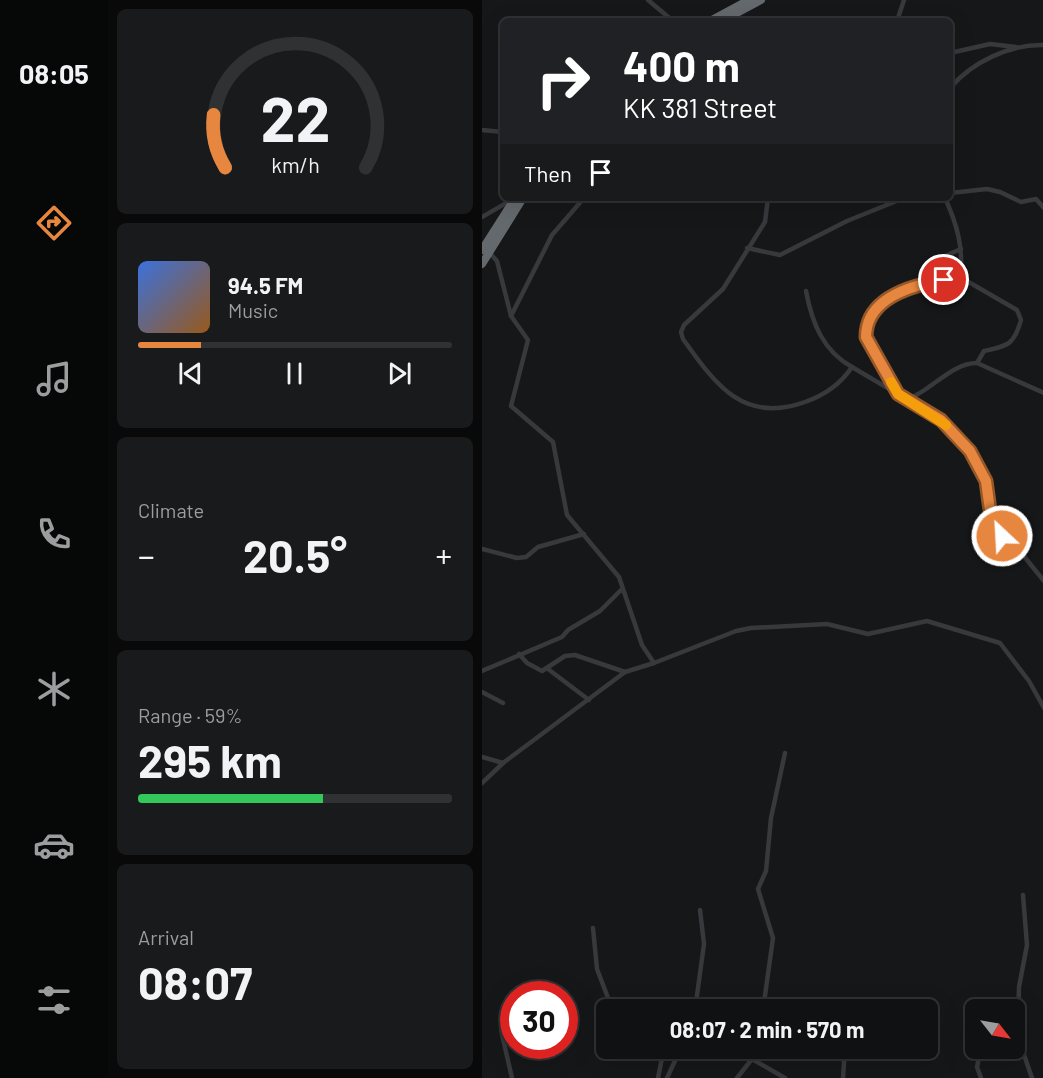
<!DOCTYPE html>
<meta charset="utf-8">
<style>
body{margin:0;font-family:Barlow,sans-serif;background:#191a1b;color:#f1f3f6;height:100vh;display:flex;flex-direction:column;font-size:22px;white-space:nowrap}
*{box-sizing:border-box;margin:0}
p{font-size:20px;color:#9c9d9f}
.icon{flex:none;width:33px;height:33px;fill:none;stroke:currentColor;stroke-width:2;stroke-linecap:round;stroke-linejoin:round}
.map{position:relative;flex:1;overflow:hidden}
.details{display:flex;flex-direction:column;gap:9px;padding:9px;background:#09090a;width:374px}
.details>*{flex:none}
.banner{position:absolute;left:18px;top:18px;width:453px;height:183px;border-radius:9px;box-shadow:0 6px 24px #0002,0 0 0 2px #303132;background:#202124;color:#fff;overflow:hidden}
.needle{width:39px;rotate:121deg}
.fabs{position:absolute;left:483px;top:999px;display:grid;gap:12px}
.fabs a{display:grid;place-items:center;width:60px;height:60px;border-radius:9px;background:#101112;box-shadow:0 6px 24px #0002,0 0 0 2px #303132;font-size:30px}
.speed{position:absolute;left:18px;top:981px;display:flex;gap:12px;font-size:30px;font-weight:700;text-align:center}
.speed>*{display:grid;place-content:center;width:78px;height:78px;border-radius:50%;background:#101112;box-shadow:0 6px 24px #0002,0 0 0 2px #303132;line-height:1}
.speed .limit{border:9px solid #d22;background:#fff;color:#111}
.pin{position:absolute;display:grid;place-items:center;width:51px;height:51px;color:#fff;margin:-26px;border:3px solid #fff;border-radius:50%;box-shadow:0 2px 6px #0007}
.me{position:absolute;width:66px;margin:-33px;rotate:335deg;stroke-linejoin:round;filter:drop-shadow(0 0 4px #0008)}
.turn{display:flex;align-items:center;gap:21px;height:126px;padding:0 24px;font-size:27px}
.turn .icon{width:78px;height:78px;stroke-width:2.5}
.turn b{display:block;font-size:42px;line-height:51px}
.then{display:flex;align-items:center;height:57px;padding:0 24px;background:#0003;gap:12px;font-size:22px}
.big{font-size:45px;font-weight:700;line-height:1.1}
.details .widget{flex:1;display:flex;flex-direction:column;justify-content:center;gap:9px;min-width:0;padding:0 21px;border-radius:9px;background:#191a1b}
.details .dial{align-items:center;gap:0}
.dial svg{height:156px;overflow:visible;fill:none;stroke:#303132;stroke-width:7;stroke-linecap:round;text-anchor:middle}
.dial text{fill:#f1f3f6;stroke:none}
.song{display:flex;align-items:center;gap:18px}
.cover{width:72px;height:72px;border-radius:9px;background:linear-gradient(135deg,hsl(220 70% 55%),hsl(30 70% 35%))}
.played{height:6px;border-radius:3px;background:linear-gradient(90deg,#e7873f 20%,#303132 20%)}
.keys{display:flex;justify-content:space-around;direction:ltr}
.heat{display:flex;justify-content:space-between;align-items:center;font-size:33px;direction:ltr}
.charge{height:9px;border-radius:4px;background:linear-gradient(90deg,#34c759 59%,#303132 0)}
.trip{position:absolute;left:114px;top:999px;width:342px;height:60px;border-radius:9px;background:#101112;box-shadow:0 6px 24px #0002,0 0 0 2px #303132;font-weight:700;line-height:60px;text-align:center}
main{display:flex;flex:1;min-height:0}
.menu{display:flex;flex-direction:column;width:108px;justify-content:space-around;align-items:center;background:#060707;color:#9c9d9f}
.menu .icon{width:42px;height:42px}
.menu .selected{color:#e7873f}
.menu b{font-size:27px;color:#f1f3f6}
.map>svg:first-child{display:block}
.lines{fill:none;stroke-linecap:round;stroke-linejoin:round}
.street{stroke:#37393d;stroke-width:4.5}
.highway{stroke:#64696d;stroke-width:8}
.route-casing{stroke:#965829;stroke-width:15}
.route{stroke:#e7873f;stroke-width:10}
.slow{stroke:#f59e0b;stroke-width:10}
</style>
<main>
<nav class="menu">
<b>08:05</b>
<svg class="icon selected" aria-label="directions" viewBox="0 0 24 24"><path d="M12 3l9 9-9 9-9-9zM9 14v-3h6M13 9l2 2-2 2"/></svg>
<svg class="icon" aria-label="music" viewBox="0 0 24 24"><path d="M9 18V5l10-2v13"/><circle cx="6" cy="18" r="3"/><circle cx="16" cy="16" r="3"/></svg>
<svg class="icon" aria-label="phone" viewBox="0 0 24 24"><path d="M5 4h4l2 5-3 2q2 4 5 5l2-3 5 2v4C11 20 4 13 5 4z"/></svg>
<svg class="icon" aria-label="climate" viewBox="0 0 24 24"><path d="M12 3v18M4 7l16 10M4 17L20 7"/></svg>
<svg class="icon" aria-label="car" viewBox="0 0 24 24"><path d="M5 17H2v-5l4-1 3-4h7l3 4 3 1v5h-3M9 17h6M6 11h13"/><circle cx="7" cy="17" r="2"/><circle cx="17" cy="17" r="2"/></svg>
<svg class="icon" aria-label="filters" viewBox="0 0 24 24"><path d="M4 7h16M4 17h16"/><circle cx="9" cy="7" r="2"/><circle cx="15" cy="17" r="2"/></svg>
</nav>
<section class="details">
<div class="widget dial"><svg viewBox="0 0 100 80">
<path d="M14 69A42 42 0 1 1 86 69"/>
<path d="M14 69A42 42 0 0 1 8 42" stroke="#e7873f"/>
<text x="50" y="56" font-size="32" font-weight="700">22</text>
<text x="50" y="72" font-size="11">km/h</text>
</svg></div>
<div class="widget">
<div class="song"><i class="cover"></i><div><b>94.5 FM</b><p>Music</p></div></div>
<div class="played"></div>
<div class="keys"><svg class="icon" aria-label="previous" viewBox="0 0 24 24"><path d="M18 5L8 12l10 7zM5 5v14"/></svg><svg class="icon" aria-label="pause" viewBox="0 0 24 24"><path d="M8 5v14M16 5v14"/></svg><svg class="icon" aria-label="next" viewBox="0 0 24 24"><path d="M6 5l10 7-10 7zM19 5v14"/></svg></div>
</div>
<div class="widget"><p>Climate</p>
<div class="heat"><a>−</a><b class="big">20.5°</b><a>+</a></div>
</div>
<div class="widget"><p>Range · 59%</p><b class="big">295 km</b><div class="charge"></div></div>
<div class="widget"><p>Arrival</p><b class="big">08:07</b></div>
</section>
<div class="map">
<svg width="562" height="1078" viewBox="0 0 562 1078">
<rect width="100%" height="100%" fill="#161718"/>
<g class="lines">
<!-- street -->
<g class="street">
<path d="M166 0 191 21"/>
<path d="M415 21 422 0"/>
<path d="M468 53 508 44 534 47"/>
<path d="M468 88C490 62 528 44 562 45"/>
<path d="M0 130 21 132"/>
<path d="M468 193 505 189 518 192 539 202 554 199 562 208"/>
<path d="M286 198 283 222 241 289 202 325 199 332 201 339C234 385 261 424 323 402 343 395 358 385 370 367L414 393"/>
<path d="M463 198C475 224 482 249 478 277 447 282 414 285 394 312 389 319 384 327 384 337L416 394 459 420 488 451 504 481 508 510 520 536 541 555 562 581"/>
<path d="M0 217 31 199"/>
<path d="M265 248 298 255 365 221 422 198"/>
<path d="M6 251 15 261 29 316 46 340 29 406 71 442 85 515 137 577 160 645 172 663 254 631 269 628 345 624 386 634 445 621 518 643 547 681 562 708"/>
<path d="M447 282 444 267 447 263 479 249"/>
<path d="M324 291C330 323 341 351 370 367"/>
<path d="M29 316 70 235 102 198"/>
<path d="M495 363 562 393"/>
<path d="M426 399C449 391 469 363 495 363L502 351C526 346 532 345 539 320L535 310 478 277"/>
<path d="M0 549 35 558 44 557 56 547 102 534"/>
<path d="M37 654 45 663 60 671 83 656 93 655 143 672"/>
<path d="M66 669 107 700"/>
<path d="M0 671 80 637 86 630 118 611 140 589"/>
<path d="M0 692 21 703"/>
<path d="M0 757 21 763"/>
<path d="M0 783 21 763 143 672 172 663"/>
<path d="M541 895 545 945 537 987 536 1023 539 1046 550 1078"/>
<path d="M111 928 115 969 126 998 124 1016"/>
<path d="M213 1010 222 944 218 910"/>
<path d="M281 1010 291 938 276 889 284 871 289 818 303 753"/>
<path d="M19 1030 30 1078"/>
<path d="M139 1048 149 1058 161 1050 177 1053 180 1058 176 1078"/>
<path d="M270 1059 303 1078"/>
<path d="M185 1078 199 1048"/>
<path d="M255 1078 270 1059 272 1048"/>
<path d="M361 1078 363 1048"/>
<path d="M499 1078 495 1067 499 1048"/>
</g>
<!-- highway -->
<g class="highway">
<path d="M228 21 267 0"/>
<path d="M240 21 279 0"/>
<path d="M0 250 33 198"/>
<path d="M0 264 41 198"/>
</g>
</g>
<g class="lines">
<defs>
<path id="route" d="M462 280C431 285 384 297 384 337L416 394 459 420 488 451 504 481 508 510 520 536"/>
</defs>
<!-- route casing -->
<use href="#route" class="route-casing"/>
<!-- route -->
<use href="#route" class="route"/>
<!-- slow -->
<path class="slow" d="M409 382 416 394 464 425"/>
</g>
</svg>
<div class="fabs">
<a><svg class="needle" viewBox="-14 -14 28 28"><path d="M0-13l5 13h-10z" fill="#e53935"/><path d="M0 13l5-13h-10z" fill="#9c9d9f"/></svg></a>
</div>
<div class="speed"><div class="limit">30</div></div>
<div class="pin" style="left:462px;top:280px;background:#d93025"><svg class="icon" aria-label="arrive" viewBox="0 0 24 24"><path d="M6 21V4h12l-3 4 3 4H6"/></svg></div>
<svg class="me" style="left:520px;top:536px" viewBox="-20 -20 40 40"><circle r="17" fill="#e7873f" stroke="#fff" stroke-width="3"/><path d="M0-11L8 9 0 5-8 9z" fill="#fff"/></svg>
<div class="trip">08:07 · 2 min · 570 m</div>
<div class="banner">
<div class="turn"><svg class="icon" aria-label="right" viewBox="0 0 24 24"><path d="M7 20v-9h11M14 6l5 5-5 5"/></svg><div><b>400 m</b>KK 381 Street</div></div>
<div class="then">Then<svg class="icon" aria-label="arrive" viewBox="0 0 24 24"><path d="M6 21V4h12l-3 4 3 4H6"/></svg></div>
</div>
</div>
</main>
